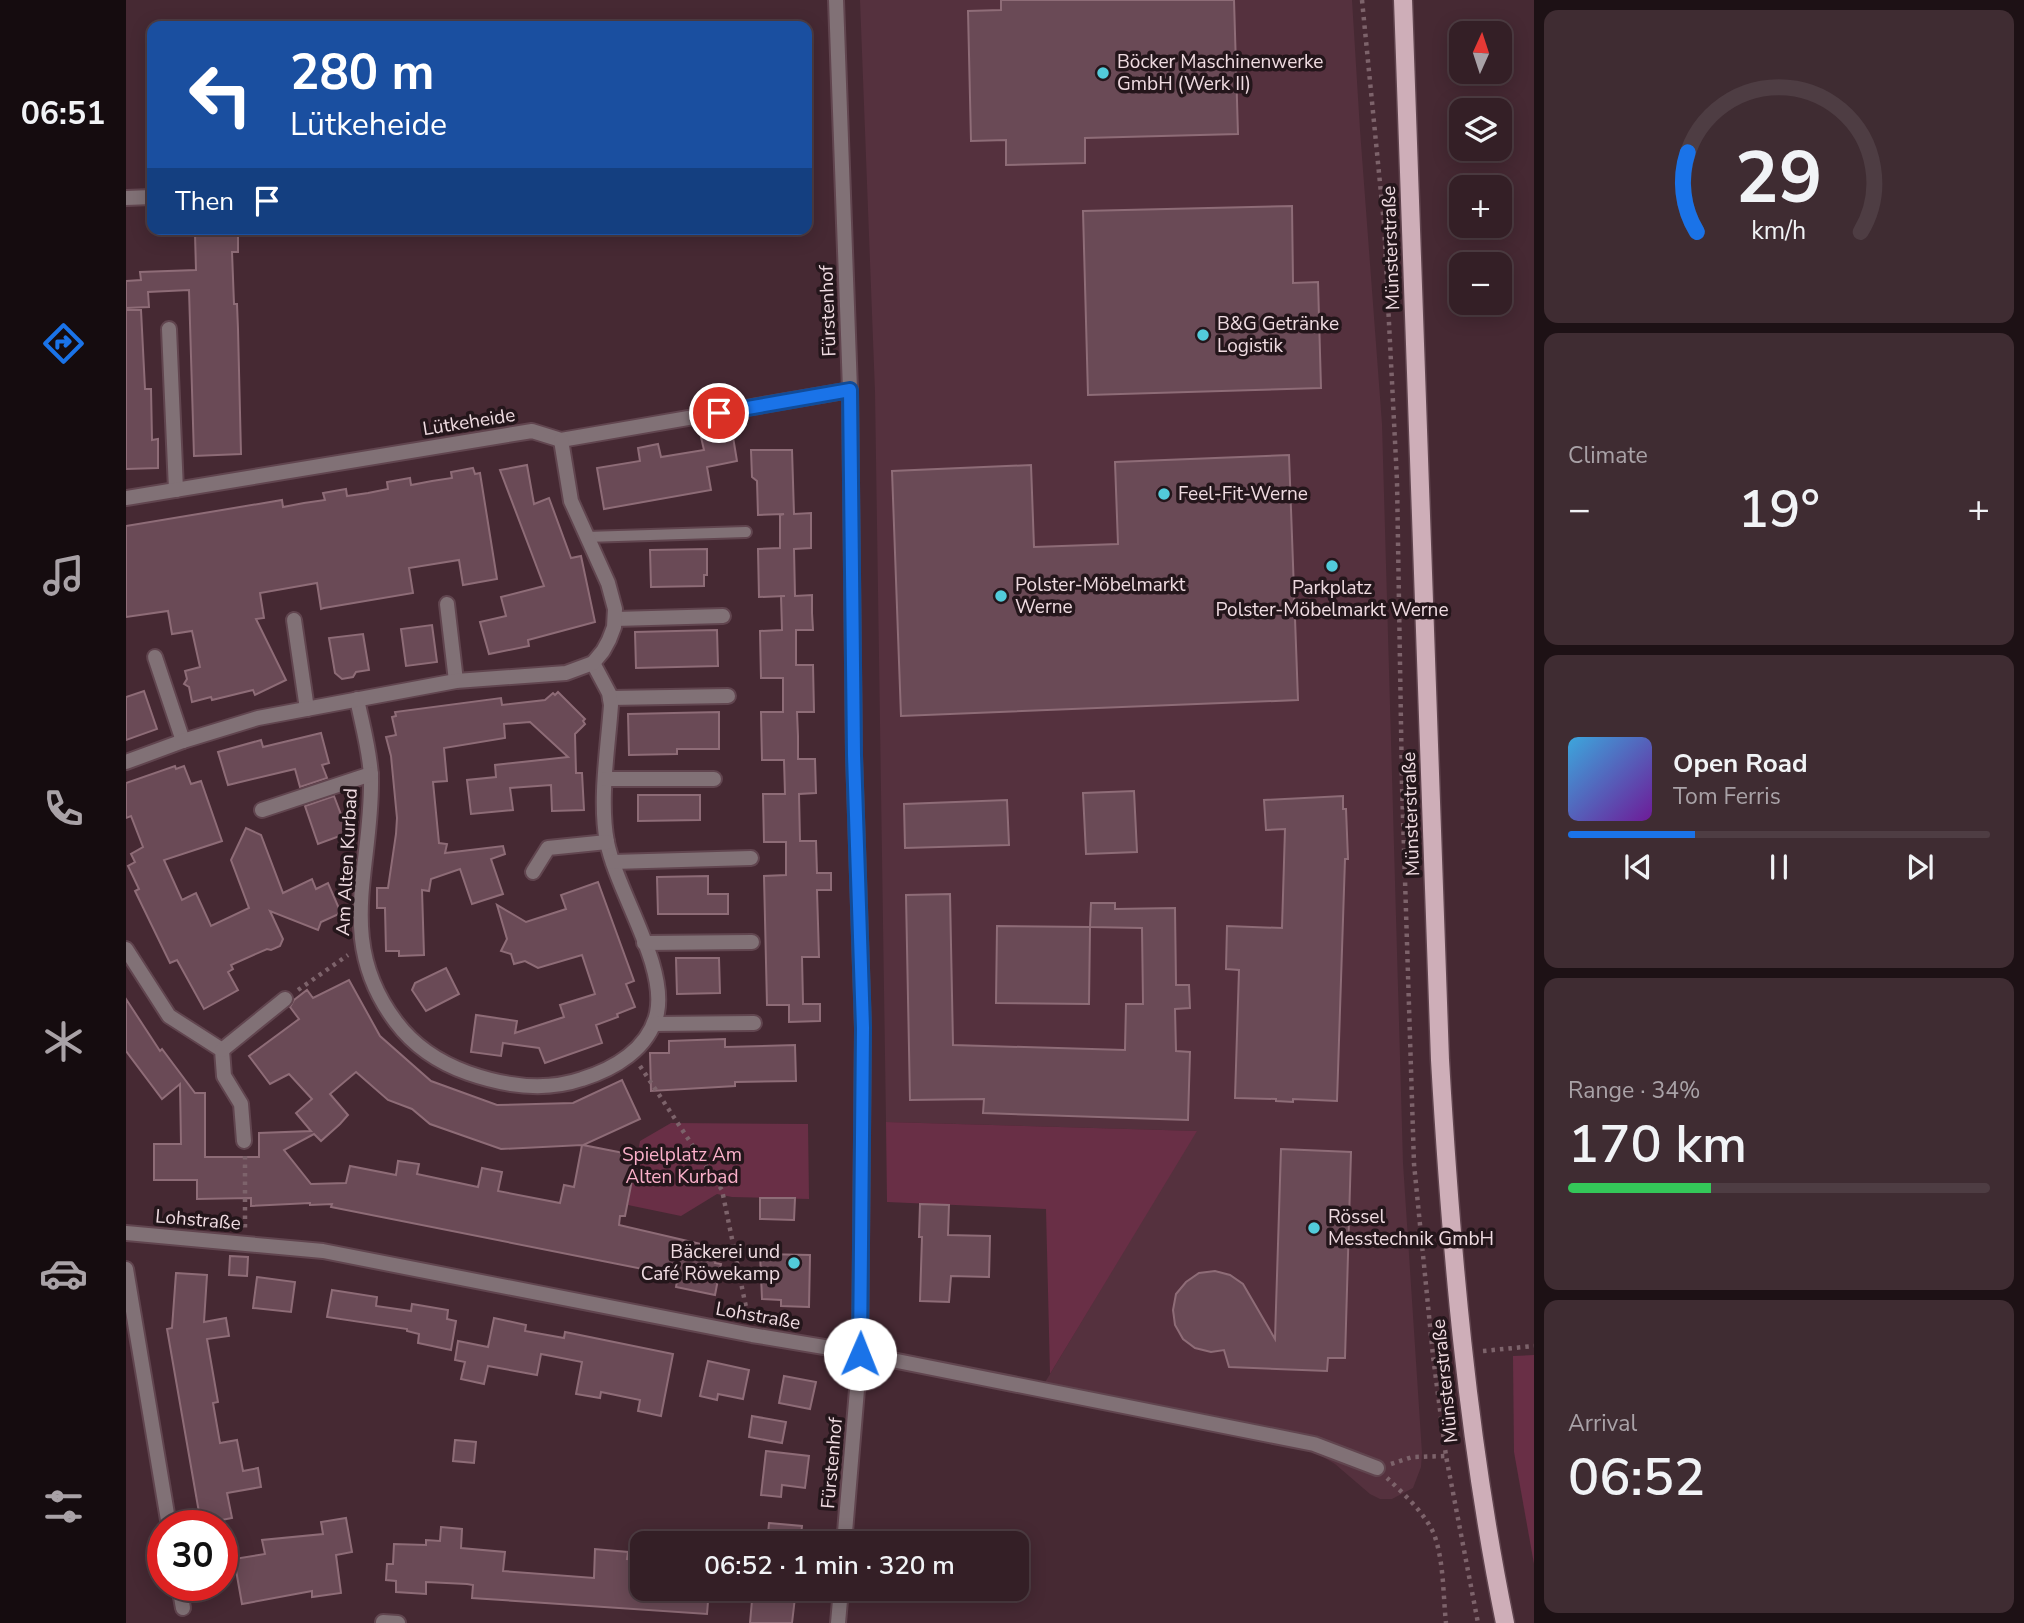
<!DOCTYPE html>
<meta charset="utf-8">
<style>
body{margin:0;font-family:"Nunito Sans",sans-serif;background:#3f2c32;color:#f1f3f6;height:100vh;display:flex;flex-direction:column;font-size:26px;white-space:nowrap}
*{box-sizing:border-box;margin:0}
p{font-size:23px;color:#a9a2a7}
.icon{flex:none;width:38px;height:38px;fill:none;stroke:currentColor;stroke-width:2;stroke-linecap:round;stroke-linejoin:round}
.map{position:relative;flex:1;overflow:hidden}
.drawer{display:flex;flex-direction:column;gap:10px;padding:10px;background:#1d1115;width:490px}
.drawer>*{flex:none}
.hud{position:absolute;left:21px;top:21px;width:665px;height:214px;border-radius:14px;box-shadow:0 4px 18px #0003,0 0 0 2px #4e3d43;background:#1a4fa0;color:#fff;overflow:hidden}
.needle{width:46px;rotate:3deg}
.controls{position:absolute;left:1323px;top:21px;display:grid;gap:14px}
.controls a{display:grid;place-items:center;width:63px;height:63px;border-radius:14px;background:#341f26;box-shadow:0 4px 18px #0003,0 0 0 2px #4e3d43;font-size:35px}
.speed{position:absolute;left:21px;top:1510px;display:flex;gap:14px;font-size:35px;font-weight:700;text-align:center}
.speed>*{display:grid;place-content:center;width:91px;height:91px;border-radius:50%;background:#341f26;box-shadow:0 4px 18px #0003,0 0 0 2px #4e3d43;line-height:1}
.speed .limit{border:10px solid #d22;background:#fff;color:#111}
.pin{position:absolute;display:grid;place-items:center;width:60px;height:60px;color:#fff;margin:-30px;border:4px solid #fff;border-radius:50%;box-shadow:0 2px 7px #0007}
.me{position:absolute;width:77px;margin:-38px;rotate:1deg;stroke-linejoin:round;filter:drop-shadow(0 0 5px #0008)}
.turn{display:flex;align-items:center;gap:24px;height:147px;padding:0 28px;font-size:32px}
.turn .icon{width:91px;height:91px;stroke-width:2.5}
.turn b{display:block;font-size:49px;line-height:60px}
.then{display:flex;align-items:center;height:66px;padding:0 28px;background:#0003;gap:14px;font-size:26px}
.big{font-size:52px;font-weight:600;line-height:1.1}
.drawer .tile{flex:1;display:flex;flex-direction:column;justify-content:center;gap:10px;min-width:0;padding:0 24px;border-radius:14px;background:#3f2c32}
.drawer .dial{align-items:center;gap:0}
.dial svg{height:182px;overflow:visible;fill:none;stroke:#4e3d43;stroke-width:7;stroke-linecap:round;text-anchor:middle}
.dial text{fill:#f1f3f6;stroke:none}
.song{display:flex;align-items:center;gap:21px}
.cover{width:84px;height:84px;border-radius:10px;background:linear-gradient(135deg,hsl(200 70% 55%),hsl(280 70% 35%))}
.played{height:7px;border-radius:4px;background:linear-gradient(90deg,#1a73e8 30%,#4e3d43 30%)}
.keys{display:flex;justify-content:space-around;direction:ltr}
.heat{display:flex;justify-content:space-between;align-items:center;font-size:38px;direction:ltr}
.charge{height:10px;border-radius:5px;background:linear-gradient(90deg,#34c759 34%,#4e3d43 0)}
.trip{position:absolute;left:504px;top:1531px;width:399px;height:70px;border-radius:14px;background:#341f26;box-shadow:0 4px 18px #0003,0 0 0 2px #4e3d43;font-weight:600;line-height:70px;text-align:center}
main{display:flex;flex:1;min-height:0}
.menu{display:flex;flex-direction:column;width:126px;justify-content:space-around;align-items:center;background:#150c0f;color:#a9a2a7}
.menu .icon{width:49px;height:49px}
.menu .active{color:#1a73e8}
.menu b{font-size:32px;color:#f1f3f6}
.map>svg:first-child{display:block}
.built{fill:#55313e}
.green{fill:#692f46}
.building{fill:#6a4a56;stroke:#8e6c77;stroke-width:2;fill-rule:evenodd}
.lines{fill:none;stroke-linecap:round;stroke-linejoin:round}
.service-casing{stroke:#61454f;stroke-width:14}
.minor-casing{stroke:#61454f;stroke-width:18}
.primary-casing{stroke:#61454f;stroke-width:21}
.path{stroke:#7d636b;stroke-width:4.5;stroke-dasharray:3.5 5;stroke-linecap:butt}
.service{stroke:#817176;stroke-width:10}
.minor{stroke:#817176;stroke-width:14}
.primary{stroke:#ceaeb8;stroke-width:18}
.route-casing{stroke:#114b97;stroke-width:18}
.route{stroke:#1a73e8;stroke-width:12}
.poi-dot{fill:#52cbda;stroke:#24161b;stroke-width:2.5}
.labels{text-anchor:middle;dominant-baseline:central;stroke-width:7;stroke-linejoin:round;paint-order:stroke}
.poi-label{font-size:19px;fill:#efdbe1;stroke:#24161b;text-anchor:start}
.street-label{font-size:19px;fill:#efdbe1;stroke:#24161b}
.park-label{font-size:19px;fill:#fbb0ca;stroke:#24161b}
</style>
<main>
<nav class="menu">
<b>06:51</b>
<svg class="icon active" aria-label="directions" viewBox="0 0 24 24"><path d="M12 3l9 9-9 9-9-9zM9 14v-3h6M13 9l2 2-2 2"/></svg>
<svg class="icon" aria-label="music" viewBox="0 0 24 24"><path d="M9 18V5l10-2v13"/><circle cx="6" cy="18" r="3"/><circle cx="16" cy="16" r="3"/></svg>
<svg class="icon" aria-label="phone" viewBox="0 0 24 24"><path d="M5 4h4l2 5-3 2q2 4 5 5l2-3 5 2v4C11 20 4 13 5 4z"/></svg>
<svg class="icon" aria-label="climate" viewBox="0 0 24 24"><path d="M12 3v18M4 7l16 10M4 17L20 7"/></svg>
<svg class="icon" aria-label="car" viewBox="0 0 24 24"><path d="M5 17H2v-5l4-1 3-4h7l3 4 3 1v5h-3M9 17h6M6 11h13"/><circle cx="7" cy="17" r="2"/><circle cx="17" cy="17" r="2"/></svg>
<svg class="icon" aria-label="filters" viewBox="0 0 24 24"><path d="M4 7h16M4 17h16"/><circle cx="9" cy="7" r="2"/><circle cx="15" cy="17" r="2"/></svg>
</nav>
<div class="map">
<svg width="1408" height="1623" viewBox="0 0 1408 1623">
<rect width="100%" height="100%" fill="#462933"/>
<!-- built -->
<path class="built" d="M734 0H1226L1234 130 1256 424 1277 1163 1296 1453 1295 1467 1287 1488 1266 1499H1254L1244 1494 1209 1464 1187 1451 912 1394 1070 1131 760 1122 749 392Z"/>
<!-- green -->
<g class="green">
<path d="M760 1122 1071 1131 924 1374 920 1209 761 1202Z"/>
<path d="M545 1123 682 1124 683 1199 606 1197 591 1194 555 1216 502 1205 514 1141Z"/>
<path d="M1408 1355V1564L1388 1452 1387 1356Z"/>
</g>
<!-- building -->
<g class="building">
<path d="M875 0H1108L1112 134 959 138V163L880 165V140L845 141 842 11 875 10Z"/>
<path d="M1166 206 1167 283 1192 282 1195 388 962 395 957 211Z"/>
<path d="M72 229H112V252H106L108 304H111L112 329 115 454 68 456 63 290 22 292 23 307 0 308V281L15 280 14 272 70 270 69 234H72Z"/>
<path d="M0 310H15L19 389H25L26 440 32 439V468L0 469Z"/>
<path d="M606 431 611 461 581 467 585 490 478 509 471 468 514 461 512 448 532 444 535 457 578 450 575 437Z"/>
<path d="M625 450H666L668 514 685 513V548L668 549 669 596 686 595V613L687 630H670V665H687L688 712H671L672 736V759H689L690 793 673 794 674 841H690L691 873H705V890H691L693 957H676L677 1004H694V1021L663 1022V1005H641L638 876 660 875V842H638L637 794H659L658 760H636L635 712H657V678H635L634 631 656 630 655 596H659L633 597 632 549 654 548V515L658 514 632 515 631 481 626 477Z"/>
<path d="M1163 455 1172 700 775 716 766 471 905 465 908 547 992 544 989 462Z"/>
<path d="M401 465 408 504 423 498 445 558 455 556 469 622 402 640 403 646 363 654 354 622 380 616 375 597 418 586 374 470Z"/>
<path d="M347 468 349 474 354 473 371 579 337 585 333 560 283 568 287 593 198 608 195 609 191 583 134 593 138 618 130 619 160 680 129 695 127 690 86 700 85 697 66 702 63 687 58 684 61 679 59 671 74 667 66 631 46 634 42 611 0 617V526L156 500 157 507 178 503 199 500 197 493 220 489 221 496 242 493 262 489 261 482 284 478 285 485 306 481 326 478 325 472Z"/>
<path d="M581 549V575H578V586L525 587 524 550Z"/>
<path d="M306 625 311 662 280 666 275 629Z"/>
<path d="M591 630 592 666 510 668 509 632Z"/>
<path d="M237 634 243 670 230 672 227 677 216 679 209 673 203 638Z"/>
<path d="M18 691 31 729 0 740V697Z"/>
<path d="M432 692 459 719 457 721 459 724 449 734 450 773H456L458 810 426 811 425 785 384 788 387 810 345 814 341 780 370 777 369 765 442 757 404 722 378 724 379 738 318 748 321 781 307 782 313 843 321 844 319 853 377 846 379 854 365 859 377 894 346 904 334 869 305 879 303 891 296 890 298 955 273 956V951H260L259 908H251V888H262L270 834 271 818 265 756 260 737 270 735 266 717 270 716 269 712 375 698 376 705 419 700 427 693 429 695Z"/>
<path d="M593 712V749H551V754L503 755 502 714Z"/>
<path d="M195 733 203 763 196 765 201 778 174 787 169 769 102 785 92 752 135 740 137 747Z"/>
<path d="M49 766 50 769 58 766 65 784 75 781 96 841 38 860 56 900 70 893 85 926 123 908 105 860 120 828 135 835 157 893 186 879 190 889 202 883 215 913 195 922 192 930 144 911 157 939 154 946 145 950 141 949 105 965 107 969 102 972 112 990 78 1009 51 960 44 963 9 891 13 889 2 866 9 862 5 854 17 847 5 816 0 818V783Z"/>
<path d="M1008 791 1011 852 960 854 957 793Z"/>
<path d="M512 795H574V820L512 821Z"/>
<path d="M208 796 222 833 192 844 179 806Z"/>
<path d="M1217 796V809H1220L1222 859H1219L1211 1101 1167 1099V1102L1150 1101V1099L1109 1098 1113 970 1100 969 1101 926 1156 928 1159 829 1140 830 1138 800Z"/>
<path d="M881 800 883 845 779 848 778 804Z"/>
<path d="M582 876V894H602V914H532L531 877Z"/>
<path d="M472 882 508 981 500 984 509 1007 491 1014 492 1017 470 1025 476 1043 419 1063 413 1048 377 1043 375 1056 345 1052 350 1015 391 1021 389 1033 438 1017 434 1005 469 994 456 955 412 968 399 961 388 964 385 954 375 951 381 939 371 905 400 922 440 909 435 895Z"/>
<path d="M824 894 827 1045 999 1050 1000 1004H1017L1016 928 964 927 965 903H989V909L1049 908 1050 985H1063L1064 1008 1049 1009 1050 1051 1064 1052 1062 1120 857 1113 858 1099 784 1100 780 895Z"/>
<path d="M871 926 964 927 963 1004 870 1003Z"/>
<path d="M550 958H593L594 993 551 994Z"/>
<path d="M320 968 333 994 300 1011 286 990 289 983Z"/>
<path d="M223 980 254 1036 305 1081 371 1105 447 1103 496 1080 514 1119 457 1145 508 1155 506 1164 509 1165 499 1216H494L493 1225 592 1248 589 1263 595 1264 589 1295 550 1287 552 1276 205 1207 206 1204 184 1205V1203L125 1206V1198L71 1199V1180H28V1144H55L54 1084 36 1099 0 1051V999L34 1051 36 1049 69 1093H79V1157H133V1133L185 1131 170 1113 186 1099 163 1074 144 1084 123 1056 173 1019 164 1007 168 1000 181 990 187 998ZM230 1072 262 1100 286 1109 304 1124 375 1149 456 1145 448 1187 438 1185 434 1203 372 1191 376 1172 356 1168 352 1187 291 1174 293 1164 272 1161 270 1175 224 1166 220 1183 185 1184 158 1150 188 1134 195 1141 214 1124 222 1115 204 1094Z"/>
<path d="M599 1039V1047L669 1045 670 1081 609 1082V1086L525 1091 524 1053H543V1041Z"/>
<path d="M1155 1149 1225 1152 1219 1358H1202L1201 1371 1103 1367 1098 1350 1085 1352 1069 1348 1057 1339 1049 1325 1047 1310 1050 1294 1060 1282 1073 1273 1089 1271 1104 1275 1117 1284 1149 1339Z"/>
<path d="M634 1198H669L668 1220 634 1219Z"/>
<path d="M794 1204 823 1205 822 1235 864 1236 863 1277 825 1276 823 1302 794 1301 796 1237H793Z"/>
<path d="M634 1254 684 1255 683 1307 655 1306V1300L636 1299Z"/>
<path d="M104 1256 122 1257 121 1276 103 1275Z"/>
<path d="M50 1273 81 1275 78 1322 100 1318 103 1336 81 1339 92 1402 87 1403 94 1443 111 1440 117 1471 132 1468 135 1487 101 1493 106 1518 75 1524 41 1329 46 1328Z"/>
<path d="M131 1277 169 1282 165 1312 127 1308Z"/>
<path d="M206 1290 251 1297 250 1306 285 1311 286 1304 322 1310 321 1319 330 1321 325 1350 292 1343 293 1334 281 1331V1329L201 1317Z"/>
<path d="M368 1318 400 1325 399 1331 438 1338 439 1332 547 1354 535 1416 512 1411 514 1400 475 1392 474 1398 450 1394 456 1362 415 1354 411 1375 362 1366 358 1384 335 1379 339 1362 329 1360 332 1341 362 1347Z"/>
<path d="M582 1361 623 1370 617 1399 592 1394 591 1400 574 1396Z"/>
<path d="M658 1376 690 1382 684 1409 653 1403Z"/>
<path d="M626 1416 660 1422 656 1443 623 1437Z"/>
<path d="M329 1440 350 1442 348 1463 327 1461Z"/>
<path d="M640 1451 683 1456 679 1488 656 1485 655 1497 635 1495Z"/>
<path d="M220 1518 226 1552 210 1555 215 1593 186 1597V1591L116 1604 108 1559 139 1554 136 1540 197 1534 195 1522Z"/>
<path d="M643 1523 676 1526 674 1544H641Z"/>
<path d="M315 1527 336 1529 335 1548 379 1552 377 1571 468 1578 469 1549 502 1552 501 1559 516 1560V1589H583L581 1614 346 1598 347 1585 341 1584 300 1582V1594L270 1592V1581L260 1580 261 1564H267L268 1544 300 1545V1540L314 1541Z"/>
<path d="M627 1589H670L666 1623H624Z"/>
</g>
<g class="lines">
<defs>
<path id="service" d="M460 537 620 532"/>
<g id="minor">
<path d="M710 0 724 390 728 755 737 1029 734 1354 718 1544"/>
<path d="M0 198 26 197"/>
<path d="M43 329 50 490"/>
<path d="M0 498 406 431 435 440 724 390"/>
<path d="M321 604 330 681"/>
<path d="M489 619 597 616"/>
<path d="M168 620 181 709"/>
<path d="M29 657 57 741"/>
<path d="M484 698 602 696"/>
<path d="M231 699C236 724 244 751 245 777 247 868 208 940 270 1022 288 1046 314 1063 342 1073 379 1086 418 1092 456 1079 488 1069 523 1049 531 1013 541 965 491 892 481 842 473 800 482 748 485 705L483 693 467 663"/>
<path d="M0 762 57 741 132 718 330 681 440 673 467 663 477 651 483 640 488 627 489 609 482 583 445 501 435 440"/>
<path d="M480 779H588"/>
<path d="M136 810 245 774"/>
<path d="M487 862 625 858"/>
<path d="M407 872 422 848 481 842"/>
<path d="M518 943 626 942"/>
<path d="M0 949 43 1016 96 1050 98 1076 115 1104 118 1141"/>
<path d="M528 1024 628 1023"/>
<path d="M96 1050 159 999"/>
<path d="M0 1233 197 1251 626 1335 716 1350 1188 1444 1251 1468"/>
<path d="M0 1269 43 1526"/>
<path d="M53 1586 57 1608"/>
<path d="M257 1622 272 1623"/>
<path d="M712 1623 715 1589"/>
</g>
<path id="primary" d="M1277 0 1314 1060C1325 1249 1341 1437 1379 1623"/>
</defs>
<!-- service casing -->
<use href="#service" class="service-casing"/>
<!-- minor casing -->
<use href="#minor" class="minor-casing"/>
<!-- primary casing -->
<use href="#primary" class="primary-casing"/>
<!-- path -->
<g class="path">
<path d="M1236 0 1258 224 1271 481 1276 785 1288 1164 1307 1356 1320 1456 1352 1623"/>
<path d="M172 990 222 955"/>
<path d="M514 1066 596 1190 622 1317"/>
<path d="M119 1156V1228"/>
<path d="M1357 1351 1408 1346"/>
<path d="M1265 1464 1286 1457 1320 1456"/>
<path d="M1261 1478C1277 1493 1302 1516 1309 1537 1318 1564 1317 1595 1320 1623"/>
</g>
<!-- service -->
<use href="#service" class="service"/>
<!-- minor -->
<use href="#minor" class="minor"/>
<!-- primary -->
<use href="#primary" class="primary"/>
</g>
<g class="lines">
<defs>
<path id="route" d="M593 413 724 390 728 755 737 1028 734 1354"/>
</defs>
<!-- route casing -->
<use href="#route" class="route-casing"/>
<!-- route -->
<use href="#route" class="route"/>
</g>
<!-- markers -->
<g class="poi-dot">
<circle cx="977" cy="73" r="7"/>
<circle cx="1077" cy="335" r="7"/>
<circle cx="1038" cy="494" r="7"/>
<circle cx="1206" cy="566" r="7"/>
<circle cx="875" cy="596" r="7"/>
<circle cx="1188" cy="1228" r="7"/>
<circle cx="668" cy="1263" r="7"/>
</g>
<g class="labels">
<!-- poi labels -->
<g class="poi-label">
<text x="991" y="62">Böcker Maschinenwerke<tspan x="991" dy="22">GmbH (Werk II)</tspan></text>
<text x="1091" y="324">B&amp;G Getränke<tspan x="1091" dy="22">Logistik</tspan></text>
<text x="1052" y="494">Feel-Fit-Werne</text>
<text x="889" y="585">Polster-Möbelmarkt<tspan x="889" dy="22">Werne</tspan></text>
<text x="1206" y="588" text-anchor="middle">Parkplatz<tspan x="1206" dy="22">Polster-Möbelmarkt Werne</tspan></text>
<text x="1202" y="1217">Rössel<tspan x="1202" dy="22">Messtechnik GmbH</tspan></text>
<text x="654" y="1252" text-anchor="end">Bäckerei und<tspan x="654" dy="22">Café Röwekamp</tspan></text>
</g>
<!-- street labels -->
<g class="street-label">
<text transform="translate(1265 248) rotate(-92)">Münsterstraße</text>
<text transform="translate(702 311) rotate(-92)">Fürstenhof</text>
<text transform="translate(343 422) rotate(-9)">Lütkeheide</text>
<text transform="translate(1285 814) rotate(-92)">Münsterstraße</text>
<text transform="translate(221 862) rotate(-87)">Am Alten Kurbad</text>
<text transform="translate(72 1220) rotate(5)">Lohstraße</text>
<text transform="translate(632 1316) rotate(10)">Lohstraße</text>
<text transform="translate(1319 1381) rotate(-96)">Münsterstraße</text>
<text transform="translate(706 1463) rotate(-85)">Fürstenhof</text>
</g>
<!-- park labels -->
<g class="park-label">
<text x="556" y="1155">Spielplatz Am<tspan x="556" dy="22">Alten Kurbad</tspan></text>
</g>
</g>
</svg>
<div class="controls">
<a><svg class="needle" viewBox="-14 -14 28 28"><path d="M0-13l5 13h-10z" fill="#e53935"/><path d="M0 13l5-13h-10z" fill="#a9a2a7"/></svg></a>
<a><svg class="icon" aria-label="layers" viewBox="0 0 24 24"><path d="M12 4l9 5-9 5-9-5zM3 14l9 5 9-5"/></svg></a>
<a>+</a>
<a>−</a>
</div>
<div class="speed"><div class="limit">30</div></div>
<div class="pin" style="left:593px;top:413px;background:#d93025"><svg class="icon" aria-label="arrive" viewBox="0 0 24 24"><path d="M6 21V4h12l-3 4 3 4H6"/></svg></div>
<svg class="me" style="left:734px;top:1354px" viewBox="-20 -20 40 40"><circle r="19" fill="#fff"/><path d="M0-13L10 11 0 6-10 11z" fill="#1a73e8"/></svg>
<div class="trip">06:52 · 1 min · 320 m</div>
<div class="hud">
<div class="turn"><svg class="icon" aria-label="left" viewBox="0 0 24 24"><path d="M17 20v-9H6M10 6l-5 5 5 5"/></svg><div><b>280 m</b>Lütkeheide</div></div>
<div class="then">Then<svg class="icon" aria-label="arrive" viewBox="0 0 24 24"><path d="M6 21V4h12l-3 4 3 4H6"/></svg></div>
</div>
</div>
<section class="drawer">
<div class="tile dial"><svg viewBox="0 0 100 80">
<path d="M14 69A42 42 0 1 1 86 69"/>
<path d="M14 69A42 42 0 0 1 10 34" stroke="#1a73e8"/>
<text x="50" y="56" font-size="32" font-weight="700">29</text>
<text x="50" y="72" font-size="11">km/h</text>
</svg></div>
<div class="tile"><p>Climate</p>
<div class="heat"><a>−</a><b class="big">19°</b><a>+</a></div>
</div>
<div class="tile">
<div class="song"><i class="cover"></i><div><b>Open Road</b><p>Tom Ferris</p></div></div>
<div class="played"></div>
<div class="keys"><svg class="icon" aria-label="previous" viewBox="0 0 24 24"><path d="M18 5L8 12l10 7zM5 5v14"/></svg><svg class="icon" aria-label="pause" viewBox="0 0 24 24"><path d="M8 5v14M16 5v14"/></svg><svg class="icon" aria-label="next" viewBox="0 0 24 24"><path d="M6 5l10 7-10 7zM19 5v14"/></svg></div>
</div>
<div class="tile"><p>Range · 34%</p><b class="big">170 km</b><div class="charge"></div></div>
<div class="tile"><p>Arrival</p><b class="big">06:52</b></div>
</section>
</main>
